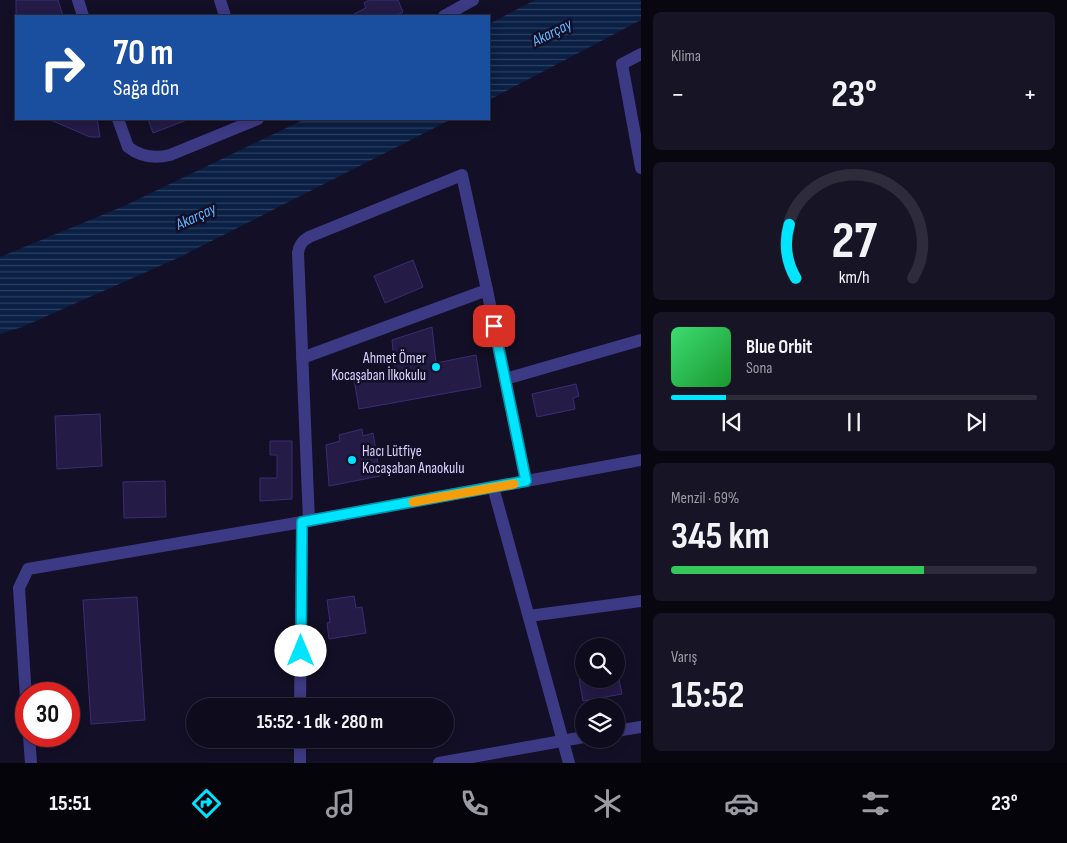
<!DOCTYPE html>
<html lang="tr">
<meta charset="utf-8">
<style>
body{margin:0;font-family:"Sofia Sans Condensed",sans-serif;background:#171425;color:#f1f3f6;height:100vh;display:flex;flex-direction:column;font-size:19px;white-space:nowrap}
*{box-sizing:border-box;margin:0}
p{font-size:16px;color:#9b9ba3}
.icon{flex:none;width:28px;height:28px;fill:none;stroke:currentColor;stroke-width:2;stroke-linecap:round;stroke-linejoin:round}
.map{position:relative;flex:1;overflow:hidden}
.details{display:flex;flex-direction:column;gap:12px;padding:12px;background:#08060f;width:426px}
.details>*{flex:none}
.guide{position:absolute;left:15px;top:15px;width:475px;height:105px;border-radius:0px;box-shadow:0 2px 12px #0003,0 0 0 1px #2e2b3b;background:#1a4fa0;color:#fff;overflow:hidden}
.fabs{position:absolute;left:575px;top:638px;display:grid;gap:10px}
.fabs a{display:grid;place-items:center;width:50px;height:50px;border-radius:50%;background:#0e0b1c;box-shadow:0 2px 12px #0003,0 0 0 1px #2e2b3b;font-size:25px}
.speed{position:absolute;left:15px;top:682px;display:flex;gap:10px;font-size:25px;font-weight:700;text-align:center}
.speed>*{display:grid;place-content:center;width:65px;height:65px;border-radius:50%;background:#0e0b1c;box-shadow:0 2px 12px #0003,0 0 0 1px #2e2b3b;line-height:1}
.speed .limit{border:8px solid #d22;background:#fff;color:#111}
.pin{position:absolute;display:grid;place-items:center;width:42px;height:42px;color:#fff;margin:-21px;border-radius:10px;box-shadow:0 2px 8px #0006}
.me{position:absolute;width:55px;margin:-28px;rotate:0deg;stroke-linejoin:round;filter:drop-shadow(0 0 4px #0008)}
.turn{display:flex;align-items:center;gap:18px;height:105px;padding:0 15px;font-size:22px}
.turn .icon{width:65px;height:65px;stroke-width:2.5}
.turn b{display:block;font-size:35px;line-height:42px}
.big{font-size:38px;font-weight:700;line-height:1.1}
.details .tile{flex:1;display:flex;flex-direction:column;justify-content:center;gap:8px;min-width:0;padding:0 18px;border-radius:8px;background:#171425}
.details .dial{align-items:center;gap:0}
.dial svg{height:130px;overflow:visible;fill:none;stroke:#2e2b3b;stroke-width:7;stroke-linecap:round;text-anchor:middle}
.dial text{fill:#f1f3f6;stroke:none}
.song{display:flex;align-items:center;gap:15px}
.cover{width:60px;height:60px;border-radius:8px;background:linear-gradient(135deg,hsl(140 70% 55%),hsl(130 70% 35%))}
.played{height:5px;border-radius:2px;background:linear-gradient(90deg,#00e5ff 15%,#2e2b3b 15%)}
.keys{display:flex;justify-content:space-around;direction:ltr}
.heat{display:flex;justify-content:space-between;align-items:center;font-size:28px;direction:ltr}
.charge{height:8px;border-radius:4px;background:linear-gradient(90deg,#34c759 69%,#2e2b3b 0)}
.trip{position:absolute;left:186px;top:698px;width:268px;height:50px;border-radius:25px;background:#0e0b1c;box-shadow:0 2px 12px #0003,0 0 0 1px #2e2b3b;font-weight:700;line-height:50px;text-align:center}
.dock{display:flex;height:80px;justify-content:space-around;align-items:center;background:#06040b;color:#9b9ba3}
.dock .icon{width:35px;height:35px}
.dock .current{color:#00e5ff}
.dock b{font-size:22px;color:#f1f3f6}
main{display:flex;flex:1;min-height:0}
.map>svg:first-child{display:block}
.water{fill:url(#water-rules)}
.building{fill:#241b47;stroke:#3b2d73}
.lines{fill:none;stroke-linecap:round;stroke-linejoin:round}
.minor{stroke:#3d3a85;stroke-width:12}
.route-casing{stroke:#0095a6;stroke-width:12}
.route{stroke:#00e5ff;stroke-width:9}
.slow{stroke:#f59e0b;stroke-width:9}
.poi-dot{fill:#00e5ff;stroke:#130f26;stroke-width:2}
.labels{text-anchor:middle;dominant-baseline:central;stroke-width:5;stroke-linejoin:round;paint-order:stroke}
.poi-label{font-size:15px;fill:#d9d4ff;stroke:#130f26;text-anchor:end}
.water-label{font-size:16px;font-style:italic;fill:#62b6ff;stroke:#130f26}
</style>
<main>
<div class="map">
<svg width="641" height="763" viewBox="0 0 641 763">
<defs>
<pattern id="water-rules" width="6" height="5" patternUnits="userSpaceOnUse" patternTransform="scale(1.25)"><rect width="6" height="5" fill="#0a1f44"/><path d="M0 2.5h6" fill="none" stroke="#2d3f60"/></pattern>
</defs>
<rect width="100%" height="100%" fill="#130f26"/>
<!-- water -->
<g class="water">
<path d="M535 0H641V20L489 100V24Z"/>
<path d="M305 119H452L178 258 22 327 0 334V257L124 206Z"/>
</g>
<!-- building -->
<g class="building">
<path d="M16 0H58L63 16H16Z"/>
<path d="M369 0H398L403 12 395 16H350L366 8 364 3Z"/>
<path d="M48 119H97L100 137H90Z"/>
<path d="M148 119H187V120L153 133Z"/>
<path d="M413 260 423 287 385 303 374 276Z"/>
<path d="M432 327 436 363 476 355 481 387 359 409 354 379 395 371 392 340Z"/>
<path d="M576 384 579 396 573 398 575 409 537 417 532 394Z"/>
<path d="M100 414 102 466 57 469 55 416Z"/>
<path d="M362 429 363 436 373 433 380 476 329 486 326 445 340 441 339 435Z"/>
<path d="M270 441H292V499L260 501V478H277V455H270Z"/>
<path d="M165 481 166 517 124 518 123 482Z"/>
<path d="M354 596 356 608 362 607 366 633 329 639 327 623 330 622 327 600Z"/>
<path d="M137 597 145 720 91 724 83 600Z"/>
<path d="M579 679H619L622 694 583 701Z"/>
</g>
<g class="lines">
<!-- minor -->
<g class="minor">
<path d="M78 0 83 16"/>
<path d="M220 0 225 16"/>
<path d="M444 16 473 0"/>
<path d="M641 54 622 64 641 168"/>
<path d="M118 119 128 147C141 157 154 159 170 155L258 119"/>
<path d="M302 358 487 290"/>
<path d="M505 379 641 340"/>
<path d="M493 487 569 763"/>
<path d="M309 521 298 253C299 245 302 241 309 237L462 175 487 290 526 481"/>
<path d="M529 616 641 601"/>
<path d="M26 698 19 588 28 569 302 522 641 460"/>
<path d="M300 706 302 522"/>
<path d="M616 731 641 727"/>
<path d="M29 736 31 763"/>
<path d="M300 739V763"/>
<path d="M439 763 584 737"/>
</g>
</g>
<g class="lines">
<defs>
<path id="route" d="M301 651 302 522 526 481 494 326"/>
</defs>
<!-- route casing -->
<use href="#route" class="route-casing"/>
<!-- route -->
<use href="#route" class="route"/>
<!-- slow -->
<path class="slow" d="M413 502 514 484"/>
</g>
<!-- markers -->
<g class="poi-dot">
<circle cx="436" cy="367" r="5"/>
<circle cx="352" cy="460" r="5"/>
</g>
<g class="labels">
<!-- poi labels -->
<g class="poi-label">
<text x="426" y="358">Ahmet Ömer<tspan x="426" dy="17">Kocaşaban İlkokulu</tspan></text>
<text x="362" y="451" text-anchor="start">Hacı Lütfiye<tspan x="362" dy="17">Kocaşaban Anaokulu</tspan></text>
</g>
<!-- water labels -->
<g class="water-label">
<text transform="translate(552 33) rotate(-27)">Akarçay</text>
<text transform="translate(196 217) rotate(-25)">Akarçay</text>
</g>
</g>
</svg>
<div class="fabs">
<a><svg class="icon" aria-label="search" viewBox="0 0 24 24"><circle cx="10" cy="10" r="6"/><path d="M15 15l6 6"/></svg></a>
<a><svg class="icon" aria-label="layers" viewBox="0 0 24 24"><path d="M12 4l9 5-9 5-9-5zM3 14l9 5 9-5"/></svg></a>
</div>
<div class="speed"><div class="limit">30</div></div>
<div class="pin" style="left:494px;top:326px;background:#d93025"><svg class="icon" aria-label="arrive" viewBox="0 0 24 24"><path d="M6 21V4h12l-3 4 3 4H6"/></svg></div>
<svg class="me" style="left:301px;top:651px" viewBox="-20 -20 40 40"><circle r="19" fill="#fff"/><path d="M0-13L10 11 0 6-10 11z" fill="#00e5ff"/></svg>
<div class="trip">15:52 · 1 dk · 280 m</div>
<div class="guide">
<div class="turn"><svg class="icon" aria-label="right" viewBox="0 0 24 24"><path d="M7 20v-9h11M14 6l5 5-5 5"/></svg><div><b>70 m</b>Sağa dön</div></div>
</div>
</div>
<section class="details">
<div class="tile"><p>Klima</p>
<div class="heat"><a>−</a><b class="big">23°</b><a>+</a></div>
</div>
<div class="tile dial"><svg viewBox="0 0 100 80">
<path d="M14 69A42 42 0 1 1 86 69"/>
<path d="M14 69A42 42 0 0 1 10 36" stroke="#00e5ff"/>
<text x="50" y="56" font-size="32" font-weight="700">27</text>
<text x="50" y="72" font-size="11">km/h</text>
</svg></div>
<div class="tile">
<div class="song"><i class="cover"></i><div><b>Blue Orbit</b><p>Sona</p></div></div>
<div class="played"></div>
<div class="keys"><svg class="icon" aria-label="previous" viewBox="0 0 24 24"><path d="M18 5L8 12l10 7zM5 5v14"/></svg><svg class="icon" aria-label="pause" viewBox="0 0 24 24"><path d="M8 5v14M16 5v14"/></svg><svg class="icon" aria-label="next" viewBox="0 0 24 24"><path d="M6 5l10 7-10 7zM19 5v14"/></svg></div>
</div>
<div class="tile"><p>Menzil · 69%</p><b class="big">345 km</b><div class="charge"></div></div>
<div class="tile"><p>Varış</p><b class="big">15:52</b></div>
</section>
</main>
<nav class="dock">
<b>15:51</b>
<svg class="icon current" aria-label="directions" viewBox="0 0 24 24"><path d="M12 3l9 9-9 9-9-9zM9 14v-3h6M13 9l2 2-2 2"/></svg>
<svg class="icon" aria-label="music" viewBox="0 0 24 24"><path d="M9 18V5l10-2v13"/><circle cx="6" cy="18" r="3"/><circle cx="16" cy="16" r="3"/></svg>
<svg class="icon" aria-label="phone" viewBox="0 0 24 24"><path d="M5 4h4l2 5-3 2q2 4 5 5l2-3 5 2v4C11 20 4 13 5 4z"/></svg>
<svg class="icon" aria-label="climate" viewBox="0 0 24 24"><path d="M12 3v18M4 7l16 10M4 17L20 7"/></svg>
<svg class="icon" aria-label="car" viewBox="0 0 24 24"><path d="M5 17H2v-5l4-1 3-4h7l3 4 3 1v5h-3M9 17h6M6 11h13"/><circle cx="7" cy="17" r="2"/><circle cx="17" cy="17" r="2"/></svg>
<svg class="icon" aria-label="filters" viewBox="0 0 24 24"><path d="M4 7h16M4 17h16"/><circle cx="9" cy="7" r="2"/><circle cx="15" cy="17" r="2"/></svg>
<b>23°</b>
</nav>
